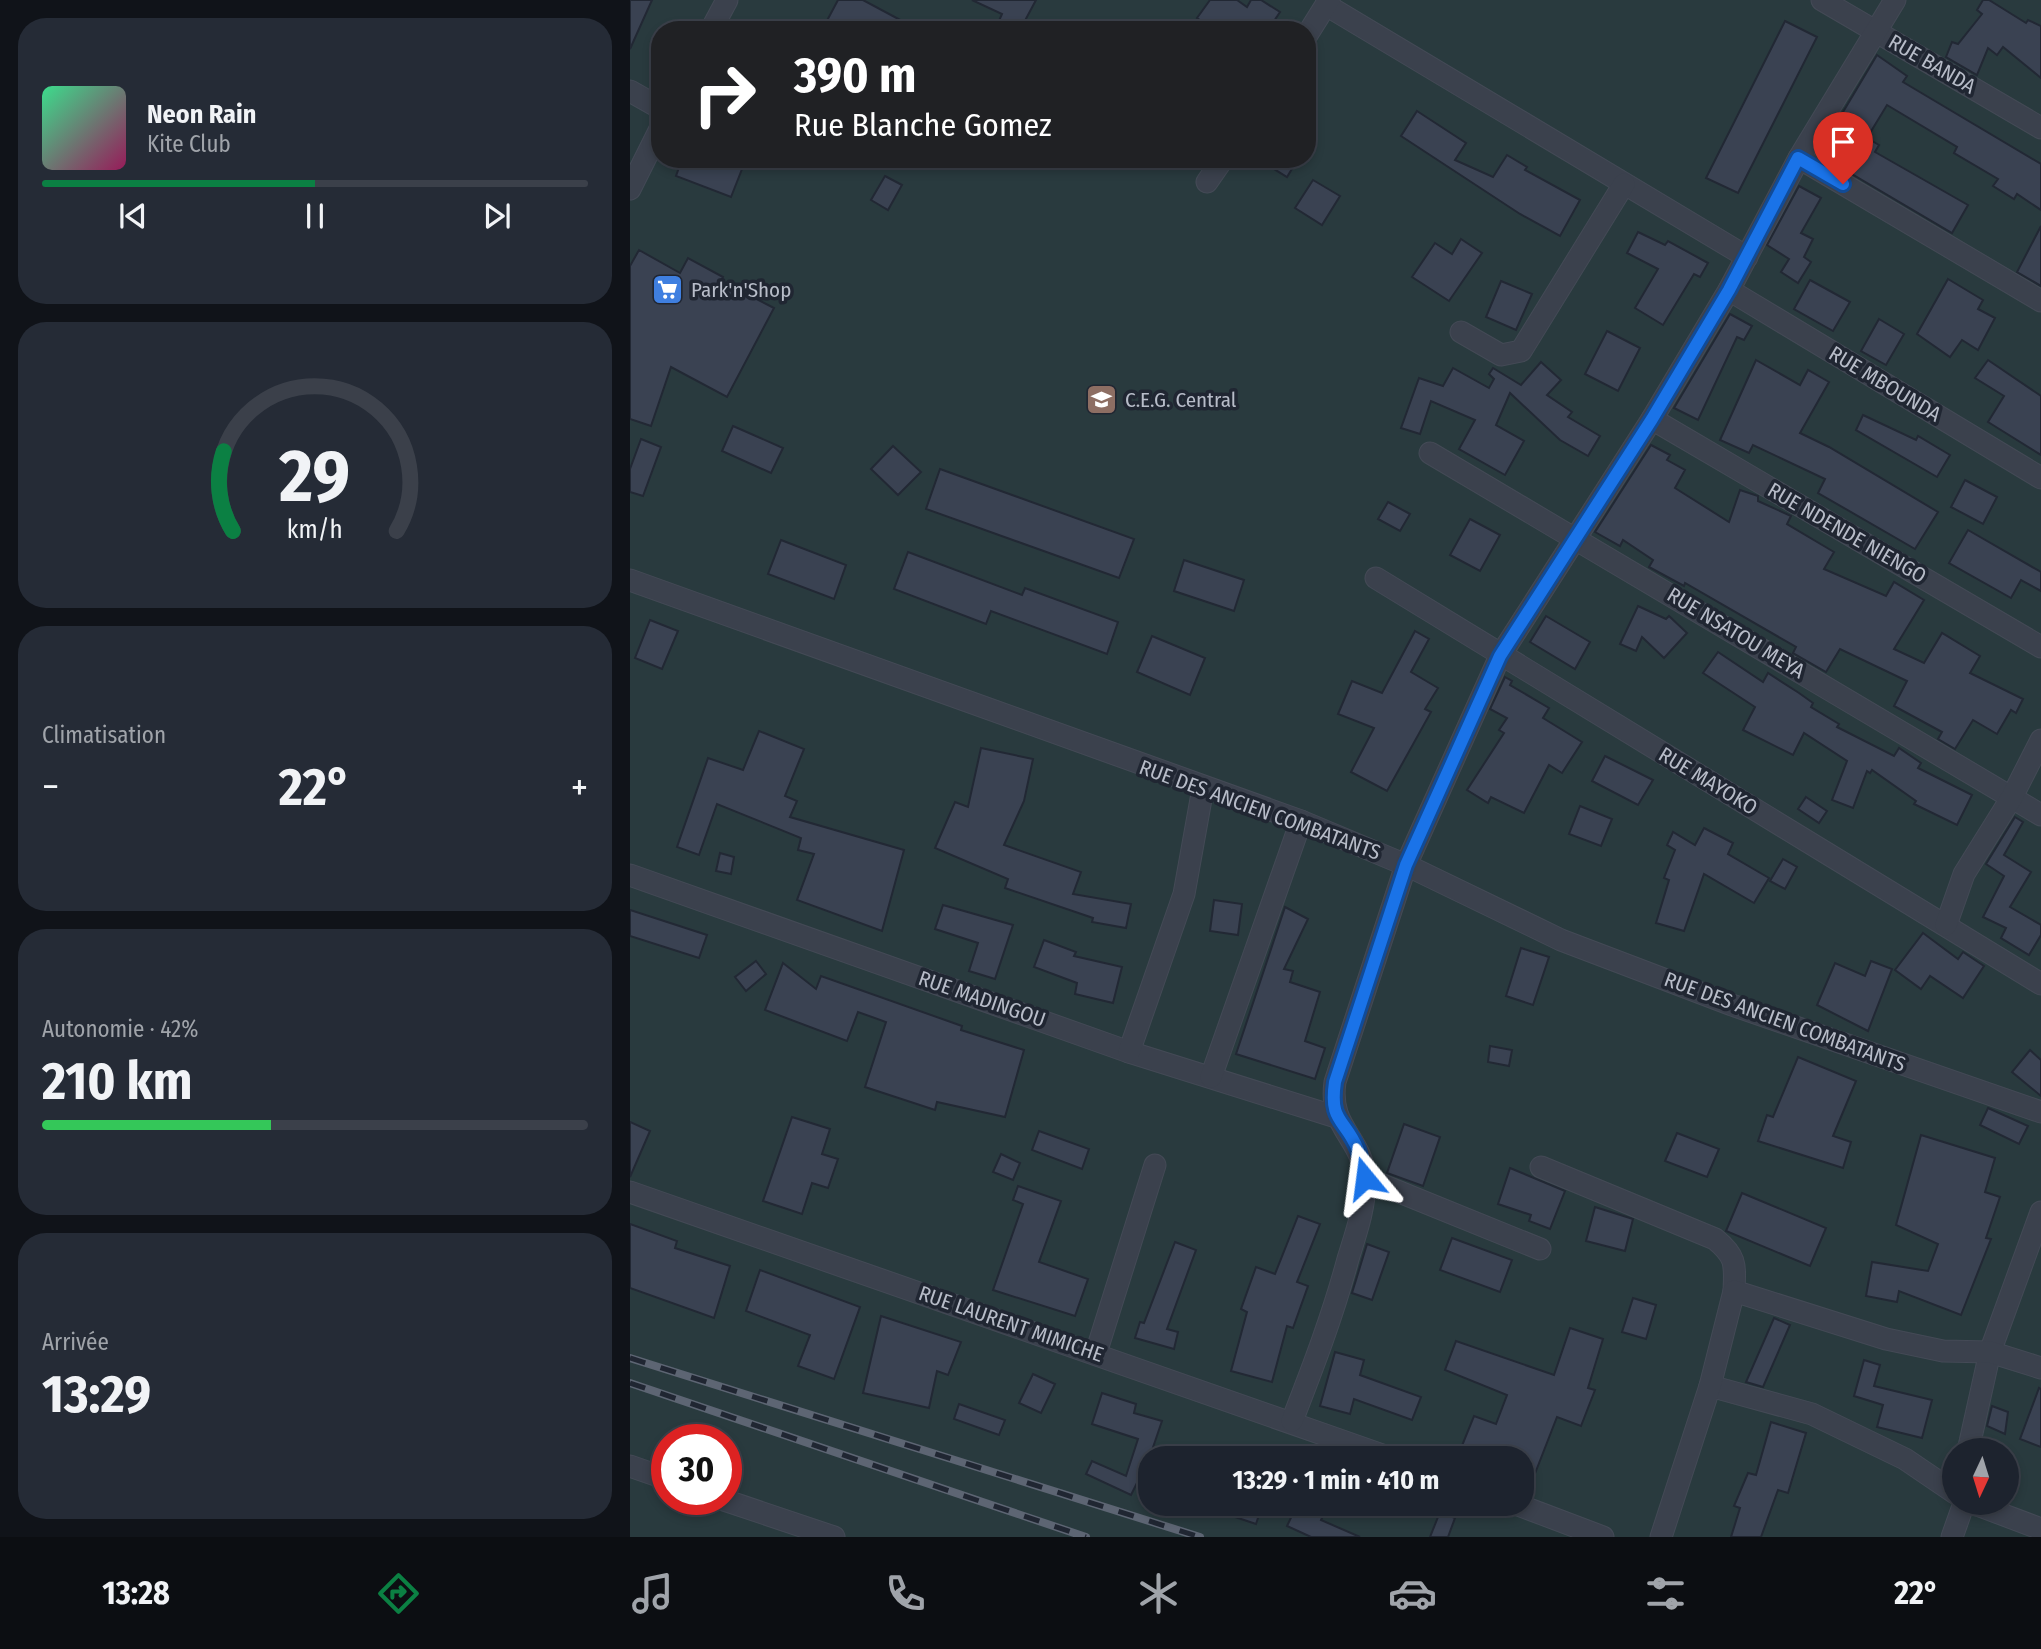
<!DOCTYPE html>
<html lang="fr">
<meta charset="utf-8">
<style>
body{margin:0;font-family:"Fira Sans Condensed",sans-serif;background:#252b36;color:#f1f3f6;height:100vh;display:flex;flex-direction:column;font-size:26px;white-space:nowrap}
*{box-sizing:border-box;margin:0}
p{font-size:23px;color:#a0a4aa}
.icon{flex:none;width:38px;height:38px;fill:none;stroke:currentColor;stroke-width:2;stroke-linecap:round;stroke-linejoin:round}
.map{position:relative;flex:1;overflow:hidden}
.side{display:flex;flex-direction:column;gap:18px;padding:18px;background:#101319;width:630px}
.side>*{flex:none}
.top-card{position:absolute;left:21px;top:21px;width:665px;height:147px;border-radius:28px;box-shadow:0 4px 10px #0003,0 0 0 2px #3b404a;background:#202124;color:#fff;overflow:hidden}
.needle{width:46px;rotate:184deg}
.controls{position:absolute;left:1312px;top:1438px;display:grid;gap:14px}
.controls a{display:grid;place-items:center;width:77px;height:77px;border-radius:50%;background:#1d232e;box-shadow:0 4px 10px #0003,0 0 0 2px #3b404a;font-size:35px}
.speed{position:absolute;left:21px;top:1424px;display:flex;gap:14px;font-size:35px;font-weight:700;text-align:center}
.speed>*{display:grid;place-content:center;width:91px;height:91px;border-radius:50%;background:#1d232e;box-shadow:0 4px 10px #0003,0 0 0 2px #3b404a;line-height:1}
.speed .limit{border:10px solid #d22;background:#fff;color:#111}
.pin{position:absolute;display:grid;place-items:center;width:60px;height:60px;color:#fff;margin:-72px -30px;border-radius:50% 50% 50% 0;rotate:-45deg;box-shadow:0 0 7px #0007}
.pin .icon{rotate:45deg}
.me{position:absolute;width:77px;margin:-38px;rotate:344deg;stroke-linejoin:round;filter:drop-shadow(0 0 5px #0008)}
.turn{display:flex;align-items:center;gap:24px;height:147px;padding:0 28px;font-size:32px}
.turn .icon{width:91px;height:91px;stroke-width:2.5}
.turn b{display:block;font-size:49px;line-height:60px}
.big{font-size:52px;font-weight:700;line-height:1.1}
.side .widget{flex:1;display:flex;flex-direction:column;justify-content:center;gap:10px;min-width:0;padding:0 24px;border-radius:28px;background:#252b36}
.side .dial{align-items:center;gap:0}
.dial svg{height:182px;overflow:visible;fill:none;stroke:#3b404a;stroke-width:7;stroke-linecap:round;text-anchor:middle}
.dial text{fill:#f1f3f6;stroke:none}
.song{display:flex;align-items:center;gap:21px}
.cover{width:84px;height:84px;border-radius:10px;background:linear-gradient(135deg,hsl(150 70% 55%),hsl(330 70% 35%))}
.played{height:7px;border-radius:4px;background:linear-gradient(90deg,#0b8043 50%,#3b404a 50%)}
.keys{display:flex;justify-content:space-around;direction:ltr}
.heat{display:flex;justify-content:space-between;align-items:center;font-size:38px;direction:ltr}
.charge{height:10px;border-radius:5px;background:linear-gradient(90deg,#34c759 42%,#3b404a 0)}
.trip{position:absolute;left:508px;top:1446px;width:396px;height:70px;border-radius:28px;background:#1d232e;box-shadow:0 4px 10px #0003,0 0 0 2px #3b404a;font-weight:700;line-height:70px;text-align:center}
.dock{display:flex;height:112px;justify-content:space-around;align-items:center;background:#0c0e12;color:#a0a4aa}
.dock .icon{width:49px;height:49px}
.dock .on{color:#0b8043}
.dock b{font-size:32px;color:#f1f3f6}
main{display:flex;flex:1;min-height:0}
.map>svg:first-child{display:block}
.green{fill:#293a3e;fill-rule:evenodd}
.building{fill:#3a4252;stroke:#222834;stroke-width:2}
.lines{fill:none;stroke-linecap:round;stroke-linejoin:round}
.minor-casing{stroke:#444a56;stroke-width:23}
.minor{stroke:#3b414d;stroke-width:21}
.rail-casing{stroke:#5d6573;stroke-width:8}
.rail{stroke:#202632;stroke-width:5;stroke-dasharray:16;stroke-linecap:butt}
.route-casing{stroke:#114b97;stroke-width:18}
.route{stroke:#1a73e8;stroke-width:12}
.labels{text-anchor:middle;dominant-baseline:central;stroke-width:7;stroke-linejoin:round;paint-order:stroke}
.street-label{font-size:21px;fill:#b7bcc8;stroke:#202632}
.poi-label{font-size:21px;fill:#b7bcc8;stroke:#202632;text-anchor:start}
</style>
<main>
<section class="side">
<div class="widget">
<div class="song"><i class="cover"></i><div><b>Neon Rain</b><p>Kite Club</p></div></div>
<div class="played"></div>
<div class="keys"><svg class="icon" aria-label="previous" viewBox="0 0 24 24"><path d="M18 5L8 12l10 7zM5 5v14"/></svg><svg class="icon" aria-label="pause" viewBox="0 0 24 24"><path d="M8 5v14M16 5v14"/></svg><svg class="icon" aria-label="next" viewBox="0 0 24 24"><path d="M6 5l10 7-10 7zM19 5v14"/></svg></div>
</div>
<div class="widget dial"><svg viewBox="0 0 100 80">
<path d="M14 69A42 42 0 1 1 86 69"/>
<path d="M14 69A42 42 0 0 1 10 34" stroke="#0b8043"/>
<text x="50" y="56" font-size="32" font-weight="700">29</text>
<text x="50" y="72" font-size="11">km/h</text>
</svg></div>
<div class="widget"><p>Climatisation</p>
<div class="heat"><a>−</a><b class="big">22°</b><a>+</a></div>
</div>
<div class="widget"><p>Autonomie · 42%</p><b class="big">210 km</b><div class="charge"></div></div>
<div class="widget"><p>Arrivée</p><b class="big">13:29</b></div>
</section>
<div class="map">
<svg width="1411" height="1537" viewBox="0 0 1411 1537">
<rect width="100%" height="100%" fill="#272f3d"/>
<!-- green -->
<path class="green" d="M0 0H1411V1537H0ZM30 30H677V159H30ZM37 1440H96V1500H37ZM1325 1451H1377V1503H1325ZM520 1458H891V1503H520Z"/>
<!-- building -->
<g class="building">
<path d="M0 0H22L0 49Z"/>
<path d="M208 0H233L289 30H192Z"/>
<path d="M342 0H406L390 30H380L368 23 372 14Z"/>
<path d="M580 0H607L617 7 621 0H631L650 12 638 30H605L597 24 593 30H584L567 18Z"/>
<path d="M1353 0H1359L1396 23 1398 20 1411 26V78L1373 47 1367 55 1358 48 1347 75 1316 57 1322 42 1328 44 1352 14 1347 10Z"/>
<path d="M1155 21 1187 37 1108 193 1076 178Z"/>
<path d="M1247 55 1277 76 1273 82 1411 164V210L1387 194 1384 199 1363 186 1368 179 1324 153 1327 147 1257 105 1237 138 1249 145 1245 152 1338 205 1322 233 1188 154Z"/>
<path d="M787 111 836 143 825 160 863 177 877 155 897 167 895 170 950 200 930 236 890 214 771 136Z"/>
<path d="M52 159H116L101 197 46 176Z"/>
<path d="M628 159H668L657 177Z"/>
<path d="M255 176 272 185 258 210 241 200Z"/>
<path d="M683 180 710 196 692 225 665 208Z"/>
<path d="M1169 186 1191 198 1171 233 1183 239 1174 257 1181 262 1168 283 1151 272 1159 259 1137 245Z"/>
<path d="M1411 226V286L1387 272Z"/>
<path d="M1008 232 1035 245 1038 241 1078 263 1070 277 1064 274 1033 325 1005 308 1028 269 997 253Z"/>
<path d="M831 239 852 253 819 301 782 277 805 243 822 254Z"/>
<path d="M9 250 50 273 58 258 93 277 91 281 144 308 97 397 41 367 21 426 0 419V266Z"/>
<path d="M1318 279 1353 300 1348 309 1365 318 1348 350 1332 340 1320 357 1287 334Z"/>
<path d="M1180 280 1220 302 1203 331 1164 309Z"/>
<path d="M871 281 902 294 886 330 856 317Z"/>
<path d="M1100 314 1122 326 1114 340 1107 337 1068 420 1044 408Z"/>
<path d="M1249 319 1274 334 1256 365 1231 351Z"/>
<path d="M977 331 1010 348 988 391 955 374Z"/>
<path d="M1126 360 1170 385 1178 370 1199 382 1170 433 1199 447 1308 512 1285 549 1188 493 1195 479 1123 445 1119 453 1090 440Z"/>
<path d="M1358 360 1411 396V455L1358 422 1374 396 1345 378Z"/>
<path d="M911 362 931 380 917 395 942 412 938 417 970 436 958 456 930 440 880 393 866 425 894 441 875 475 829 449 845 420 801 401 790 434 771 428 789 378 813 386 823 368 859 388 864 379 859 374 863 368 891 385Z"/>
<path d="M1233 415 1286 440 1288 436 1320 455 1307 477 1226 430Z"/>
<path d="M103 426 153 448 141 473 92 451Z"/>
<path d="M11 439 31 447 13 496 0 492V469Z"/>
<path d="M1021 445 1040 455 1037 460 1055 470 1045 488 1099 522 1110 490 1128 496V501L1161 516 1157 524 1204 552 1194 569 1256 596 1264 582 1294 600 1264 649 1294 663 1312 633 1350 656 1340 673 1393 699 1386 713 1381 710 1367 734 1343 720 1325 749 1308 739 1312 732 1264 706 1277 681 1210 649 1196 672 1163 653 1166 647 1055 583 1054 586 1019 567 1023 560 993 540 990 546 965 532Z"/>
<path d="M263 446 291 472 268 495 241 469Z"/>
<path d="M310 469 504 539 489 578 296 509Z"/>
<path d="M1335 480 1367 497 1353 524 1321 507Z"/>
<path d="M758 502 780 514 770 531 748 519Z"/>
<path d="M840 519 870 535 850 571 820 555Z"/>
<path d="M1338 530 1411 572V591L1391 580 1381 598 1319 563Z"/>
<path d="M151 540 216 565 204 599 138 574Z"/>
<path d="M278 552 392 595 395 588 488 622 477 654 361 611 356 624 264 589Z"/>
<path d="M554 560 614 580 604 611 544 591Z"/>
<path d="M1008 606 1036 619 1039 616 1057 633 1034 658 1012 637 1006 651 990 644Z"/>
<path d="M916 616 960 642 945 669 900 642Z"/>
<path d="M20 620 48 631 32 669 5 658Z"/>
<path d="M785 631 799 639 781 672 808 688 795 709 801 712 757 791 721 772 744 728 708 714 722 681 752 693Z"/>
<path d="M522 636 575 658 560 695 507 672Z"/>
<path d="M1088 652 1133 682 1138 673 1169 693 1183 703 1181 707 1209 724 1207 727 1264 756 1269 748 1291 763 1288 768 1342 795 1327 825 1284 804 1286 801 1242 770 1240 773 1237 771 1223 808 1202 800 1217 761 1174 733 1163 755 1113 730 1125 707 1073 673Z"/>
<path d="M875 677 882 681 880 685 919 708 913 718 952 742 932 773 919 765 894 813 861 797 858 803 837 790 874 733 869 730 877 718 860 709Z"/>
<path d="M129 731 174 749 155 796 167 801 160 817 274 850 252 931 167 900 184 854 168 850 171 838 87 804 69 855 47 847 78 758 113 770Z"/>
<path d="M351 748 403 759 394 801 374 845 451 872 443 894 501 904 496 928 462 922 463 918 375 888 378 879 305 848 325 802 338 807Z"/>
<path d="M975 756 1023 780 1008 805 962 781Z"/>
<path d="M1176 797 1197 811 1189 823 1168 809Z"/>
<path d="M950 806 982 819 971 846 939 834Z"/>
<path d="M1385 817 1393 822 1374 855 1401 872 1380 907 1411 925V935L1399 955 1371 938 1376 928 1353 917 1374 876 1356 864Z"/>
<path d="M1074 828 1103 843 1098 854 1139 878 1124 903 1074 874 1054 931 1026 923 1039 880 1034 878 1045 850 1037 845 1043 832 1065 845Z"/>
<path d="M90 853 104 857 101 874 86 871Z"/>
<path d="M1153 859 1167 867 1155 889 1140 881Z"/>
<path d="M584 900 612 904 608 935 580 931Z"/>
<path d="M313 905 383 925 365 979 339 971 348 943 305 929Z"/>
<path d="M655 907 678 919 654 969 663 971 660 982 690 992 675 1041 695 1048 685 1079 606 1054Z"/>
<path d="M0 910 77 935 69 958 0 936Z"/>
<path d="M1293 933 1328 959 1333 952 1354 966 1333 998 1300 976 1291 989 1265 970Z"/>
<path d="M414 940 446 952 444 956 492 967 483 1003 445 994 447 983 404 967Z"/>
<path d="M891 948 919 957 903 1005 876 996Z"/>
<path d="M126 961 136 974 116 991 105 977Z"/>
<path d="M1241 961 1262 969 1238 1031 1187 1005 1205 963 1235 976Z"/>
<path d="M153 963 186 989 191 976 332 1026 331 1030 394 1050 375 1117 307 1102 305 1110 235 1087 256 1022 228 1012 217 1041 135 1010Z"/>
<path d="M860 1046 882 1050 879 1066 858 1062Z"/>
<path d="M1400 1050 1411 1060V1096L1382 1072Z"/>
<path d="M1168 1057 1226 1081 1203 1136 1221 1142 1213 1168 1128 1141 1137 1115 1143 1117Z"/>
<path d="M1358 1108 1398 1126 1389 1144 1350 1125Z"/>
<path d="M162 1117 200 1129 192 1154 208 1159 198 1188 182 1183 172 1214 133 1201Z"/>
<path d="M0 1122 20 1131 0 1177Z"/>
<path d="M774 1124 810 1137 793 1186 757 1173Z"/>
<path d="M409 1131 459 1149 452 1169 402 1150Z"/>
<path d="M1047 1133 1089 1149 1077 1177 1035 1161Z"/>
<path d="M1291 1135 1365 1158 1355 1192 1370 1197 1356 1238 1361 1239 1331 1315 1269 1291 1267 1302 1236 1296 1242 1262 1298 1271 1308 1244 1266 1225Z"/>
<path d="M371 1154 390 1163 383 1180 363 1172Z"/>
<path d="M880 1168 935 1191 920 1229 899 1221 901 1215 868 1204Z"/>
<path d="M388 1186 431 1201 409 1262 458 1279 445 1316 363 1290 393 1204 383 1200Z"/>
<path d="M1112 1193 1196 1228 1180 1266 1096 1231Z"/>
<path d="M965 1207 1003 1219 995 1251 956 1241Z"/>
<path d="M668 1216 690 1224 667 1282 678 1286 663 1328 657 1326 642 1382 601 1371 617 1312 611 1309 626 1267 645 1274Z"/>
<path d="M0 1224 47 1241 45 1248 100 1266 84 1318 0 1288Z"/>
<path d="M822 1238 882 1260 870 1292 810 1270Z"/>
<path d="M545 1242 566 1250 537 1329 548 1332 544 1349 505 1338 510 1322 514 1323Z"/>
<path d="M737 1244 759 1252 742 1300 722 1293Z"/>
<path d="M130 1270 230 1307 204 1379 168 1366 180 1335 116 1311Z"/>
<path d="M1003 1298 1026 1305 1016 1339 992 1332Z"/>
<path d="M251 1316 331 1342 318 1375 307 1371 299 1408 233 1393Z"/>
<path d="M1144 1318 1160 1325 1133 1387 1116 1382Z"/>
<path d="M940 1328 973 1339 958 1388 965 1390 951 1426 927 1417 897 1494 891 1492V1458H827L844 1416 866 1424 877 1395 815 1370 826 1341 924 1375Z"/>
<path d="M705 1352 734 1360 730 1375 791 1397 782 1420 724 1399 720 1414 690 1406Z"/>
<path d="M1234 1360 1250 1365 1244 1386 1302 1400 1292 1438 1247 1427 1253 1405 1224 1396Z"/>
<path d="M403 1374 425 1384 411 1413 389 1403Z"/>
<path d="M1409 1388 1411 1389V1447L1390 1439Z"/>
<path d="M472 1393 506 1404 504 1413 532 1421 519 1459 501 1495 456 1474 462 1461 496 1476 508 1439 462 1424Z"/>
<path d="M329 1404 375 1420 369 1435 324 1419Z"/>
<path d="M1362 1406 1378 1412 1375 1434 1357 1426Z"/>
<path d="M1141 1422 1176 1433 1158 1493 1148 1490 1131 1537H1101L1110 1508 1104 1506 1118 1473 1126 1475Z"/>
<path d="M573 1503H633L626 1524 572 1506Z"/>
<path d="M668 1503 694 1514 691 1520 730 1537H681L657 1526Z"/>
<path d="M810 1512 825 1518 818 1537H800Z"/>
</g>
<g class="lines">
<defs>
<g id="minor">
<path d="M1192 0 1411 128"/>
<path d="M696 5 1117 257"/>
<path d="M81 30 97 0"/>
<path d="M677 35 699 0"/>
<path d="M0 91 30 108"/>
<path d="M1169 158 1411 301"/>
<path d="M577 182 593 159"/>
<path d="M0 189 30 129"/>
<path d="M1099 290 1411 478"/>
<path d="M831 332 871 355 891 351 994 184"/>
<path d="M1022 419 1411 647"/>
<path d="M800 453 1411 815"/>
<path d="M746 578 1411 984"/>
<path d="M0 580 671 821 776 865 931 940 1102 1005 1411 1112"/>
<path d="M0 875 499 1052 706 1117"/>
<path d="M1316 925 1334 874 1382 797 1411 740"/>
<path d="M499 1052 554 894 573 788"/>
<path d="M581 1077 671 821"/>
<path d="M911 1167 1085 1239C1107 1257 1105 1265 1104 1291"/>
<path d="M735 1178 910 1249"/>
<path d="M0 1192 761 1458"/>
<path d="M466 1353 525 1165"/>
<path d="M1080 1386 1182 1414 1275 1459 1325 1493"/>
<path d="M662 1421C683 1367 703 1315 718 1259 726 1233 735 1208 735 1181 734 1137 698 1130 705 1082L776 865 870 656 1022 419 1099 290 1169 158 1265 0"/>
<path d="M1338 1451 1360 1352 1411 1212"/>
<path d="M0 1466 37 1479"/>
<path d="M94 1500 204 1537"/>
<path d="M883 1503 973 1537"/>
<path d="M1342 1503 1411 1529"/>
<path d="M1031 1537 1080 1386 1104 1291 1256 1339 1313 1351 1360 1352 1411 1368"/>
<path d="M1322 1537 1334 1503"/>
</g>
</defs>
<!-- minor casing -->
<use href="#minor" class="minor-casing"/>
<!-- minor -->
<use href="#minor" class="minor"/>
<defs>
<g id="rail">
<path d="M0 1358 570 1537"/>
<path d="M0 1383 456 1537"/>
</g>
</defs>
<!-- rail casing -->
<use href="#rail" class="rail-casing"/>
<!-- rail -->
<use href="#rail" class="rail"/>
</g>
<g class="lines">
<defs>
<path id="route" d="M735 1178C732 1168 731 1158 728 1150 715 1118 699 1123 705 1082L776 865 870 656 1022 419 1099 290 1168 158 1213 184"/>
</defs>
<!-- route casing -->
<use href="#route" class="route-casing"/>
<!-- route -->
<use href="#route" class="route"/>
</g>
<!-- icons -->
<defs>
<symbol id="supermarket-square" viewBox="-11 -11 22 22"><rect x="-9" y="-9" width="18" height="18" rx="4" fill="#3f7fe0" stroke="#202632"/><path d="M-6-5.5h2.5l.6 2H6L4.5 2H-2.5L-4.4-4H-6ZM-1.5 3.2a1.3 1.3 0 1 0 .1 0ZM3 3.2a1.3 1.3 0 1 0 .1 0Z" fill="#fff"/></symbol>
<symbol id="school-square" viewBox="-11 -11 22 22"><rect x="-9" y="-9" width="18" height="18" rx="4" fill="#8d6e63" stroke="#202632"/><path d="M0-5L7-2L0 1L-7-2ZM-4 1L0 2.5L4 1V4Q0 6-4 4Z" fill="#fff"/></symbol>
</defs>
<g fill-rule="evenodd">
<use href="#supermarket-square" x="20" y="272" width="35" height="35"/>
<use href="#school-square" x="454" y="382" width="35" height="35"/>
</g>
<g class="labels">
<!-- street labels -->
<g class="street-label">
<text transform="translate(1302 64) rotate(30)">RUE BANDA</text>
<text transform="translate(1255 384) rotate(31)">RUE MBOUNDA</text>
<text transform="translate(1217 533) rotate(30)">RUE NDENDE NIENGO</text>
<text transform="translate(1106 633) rotate(31)">RUE NSATOU MEYA</text>
<text transform="translate(1078 781) rotate(31)">RUE MAYOKO</text>
<text transform="translate(630 810) rotate(20)">RUE DES ANCIEN COMBATANTS</text>
<text transform="translate(352 999) rotate(19)">RUE MADINGOU</text>
<text transform="translate(1155 1022) rotate(20)">RUE DES ANCIEN COMBATANTS</text>
<text transform="translate(381 1324) rotate(19)">RUE LAURENT MIMICHE</text>
</g>
<!-- poi labels -->
<g class="poi-label">
<text x="61" y="290">Park'n'Shop</text>
<text x="495" y="400">C.E.G. Central</text>
</g>
</g>
</svg>
<div class="controls">
<a><svg class="needle" viewBox="-14 -14 28 28"><path d="M0-13l5 13h-10z" fill="#e53935"/><path d="M0 13l5-13h-10z" fill="#a0a4aa"/></svg></a>
</div>
<div class="speed"><div class="limit">30</div></div>
<div class="pin" style="left:1213px;top:184px;background:#d93025"><svg class="icon" aria-label="arrive" viewBox="0 0 24 24"><path d="M6 21V4h12l-3 4 3 4H6"/></svg></div>
<svg class="me" style="left:735px;top:1178px" viewBox="-20 -20 40 40"><path d="M0-17L14 15 0 8-14 15z" fill="#1a73e8" stroke="#fff" stroke-width="4"/></svg>
<div class="trip">13:29 · 1 min · 410 m</div>
<div class="top-card">
<div class="turn"><svg class="icon" aria-label="right" viewBox="0 0 24 24"><path d="M7 20v-9h11M14 6l5 5-5 5"/></svg><div><b>390 m</b>Rue Blanche Gomez</div></div>
</div>
</div>
</main>
<nav class="dock">
<b>13:28</b>
<svg class="icon on" aria-label="directions" viewBox="0 0 24 24"><path d="M12 3l9 9-9 9-9-9zM9 14v-3h6M13 9l2 2-2 2"/></svg>
<svg class="icon" aria-label="music" viewBox="0 0 24 24"><path d="M9 18V5l10-2v13"/><circle cx="6" cy="18" r="3"/><circle cx="16" cy="16" r="3"/></svg>
<svg class="icon" aria-label="phone" viewBox="0 0 24 24"><path d="M5 4h4l2 5-3 2q2 4 5 5l2-3 5 2v4C11 20 4 13 5 4z"/></svg>
<svg class="icon" aria-label="climate" viewBox="0 0 24 24"><path d="M12 3v18M4 7l16 10M4 17L20 7"/></svg>
<svg class="icon" aria-label="car" viewBox="0 0 24 24"><path d="M5 17H2v-5l4-1 3-4h7l3 4 3 1v5h-3M9 17h6M6 11h13"/><circle cx="7" cy="17" r="2"/><circle cx="17" cy="17" r="2"/></svg>
<svg class="icon" aria-label="filters" viewBox="0 0 24 24"><path d="M4 7h16M4 17h16"/><circle cx="9" cy="7" r="2"/><circle cx="15" cy="17" r="2"/></svg>
<b>22°</b>
</nav>
